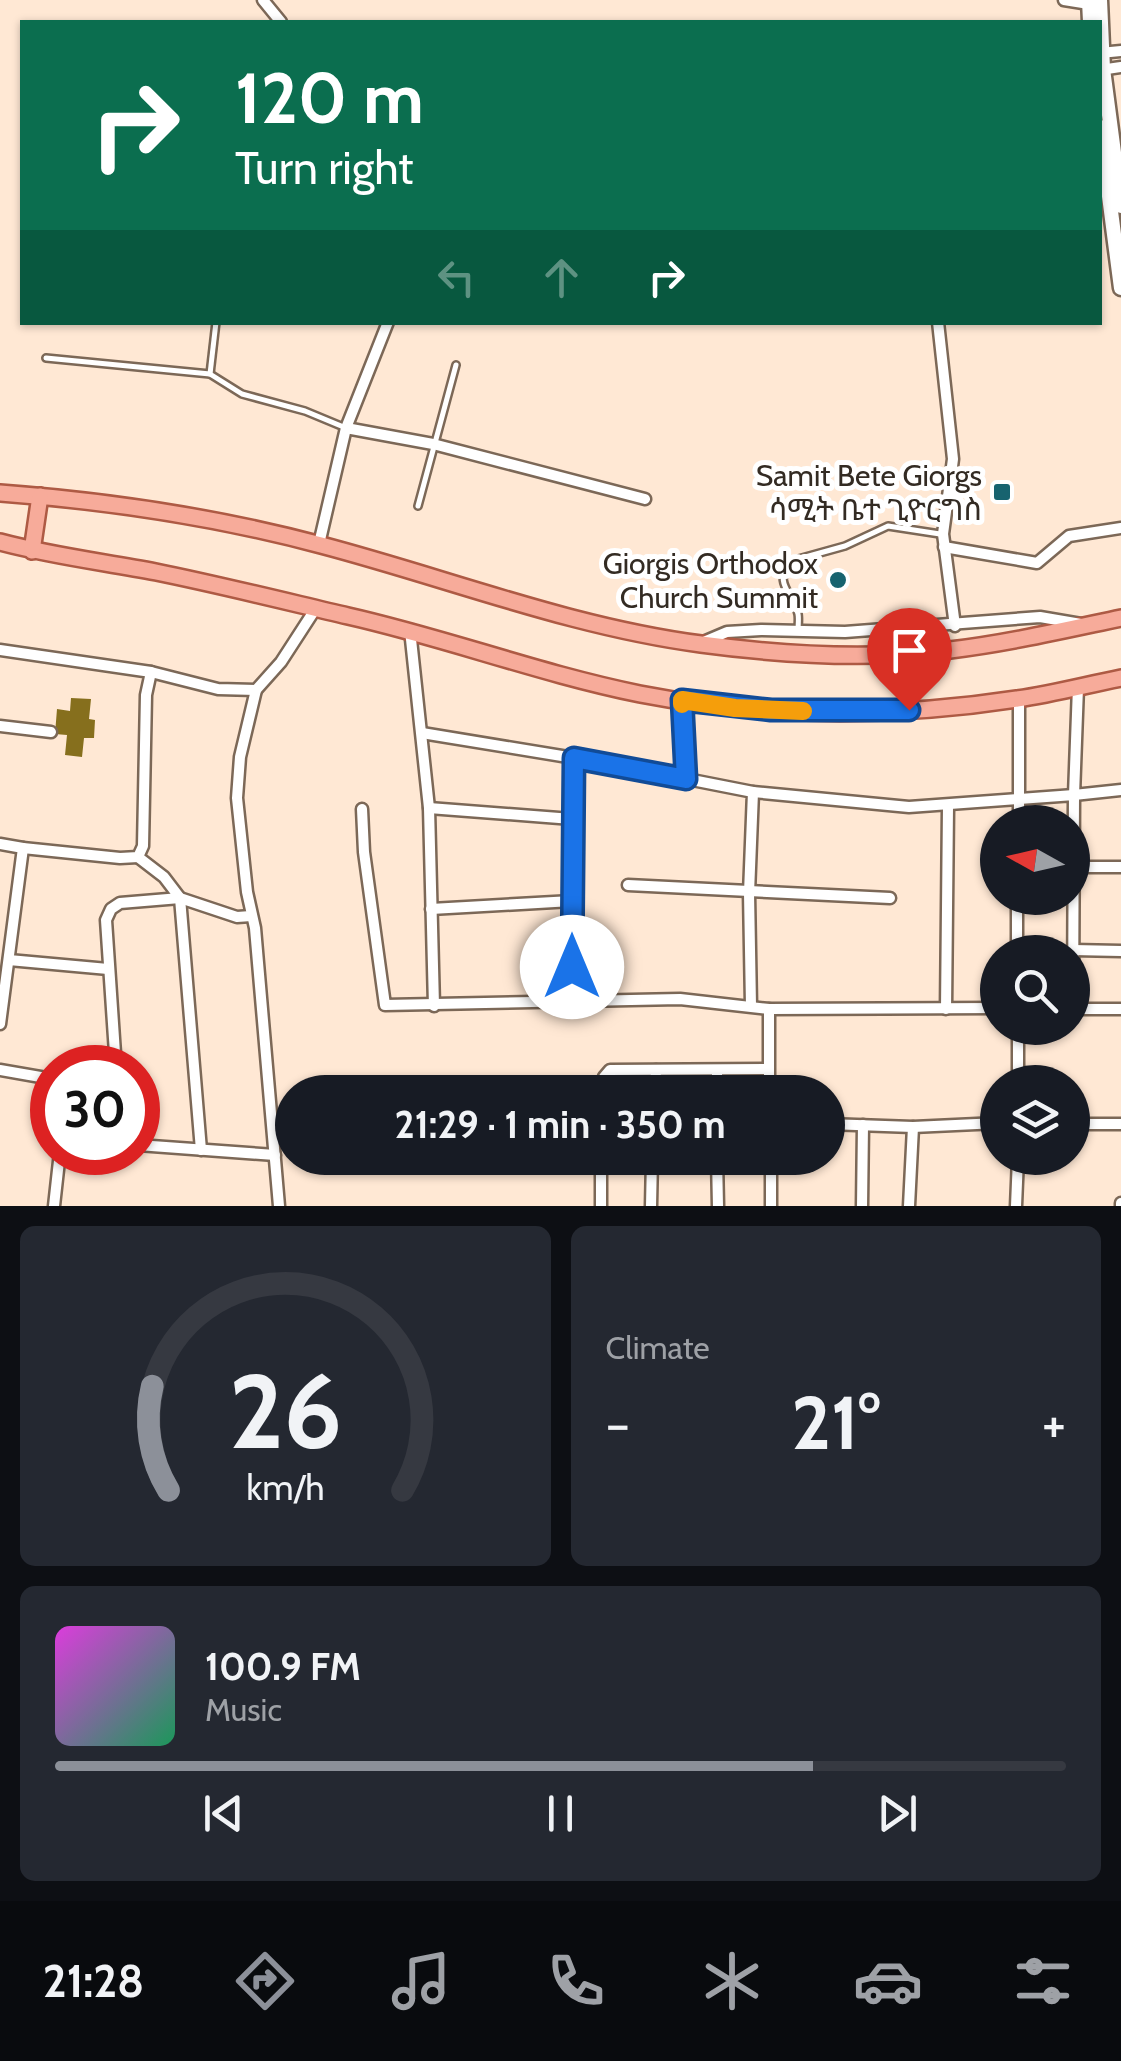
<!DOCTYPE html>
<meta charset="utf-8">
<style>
body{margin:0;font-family:Cabin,"Noto Sans Ethiopic",sans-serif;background:#242831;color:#f1f3f6;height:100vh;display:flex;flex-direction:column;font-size:38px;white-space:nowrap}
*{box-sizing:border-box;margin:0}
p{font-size:32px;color:#9ea1a6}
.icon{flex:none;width:55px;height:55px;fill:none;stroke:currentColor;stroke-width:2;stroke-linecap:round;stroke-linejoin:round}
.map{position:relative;height:1206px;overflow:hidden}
.drawer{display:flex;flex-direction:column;gap:20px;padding:20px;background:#0d0f14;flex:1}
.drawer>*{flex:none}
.hud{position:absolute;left:20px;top:20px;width:1082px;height:305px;border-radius:0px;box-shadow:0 2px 8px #0004;background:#0b6e4f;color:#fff;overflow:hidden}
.needle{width:65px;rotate:278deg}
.tools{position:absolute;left:980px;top:805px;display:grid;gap:20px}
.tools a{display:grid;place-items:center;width:110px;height:110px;border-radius:50%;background:#171b24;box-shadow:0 2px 8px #0004;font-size:50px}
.speed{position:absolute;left:30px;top:1045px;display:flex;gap:20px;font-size:50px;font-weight:700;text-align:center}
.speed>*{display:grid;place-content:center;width:130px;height:130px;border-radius:50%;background:#171b24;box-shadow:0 2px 8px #0004;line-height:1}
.speed .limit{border:15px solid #d22;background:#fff;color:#111}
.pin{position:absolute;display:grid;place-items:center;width:85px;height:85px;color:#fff;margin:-102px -42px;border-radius:50% 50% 50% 0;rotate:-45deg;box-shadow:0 0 10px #0007}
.pin .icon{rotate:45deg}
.me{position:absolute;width:110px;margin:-55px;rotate:0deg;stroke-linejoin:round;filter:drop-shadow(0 0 8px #0008)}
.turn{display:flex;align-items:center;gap:35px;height:210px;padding:0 50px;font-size:45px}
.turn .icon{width:130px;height:130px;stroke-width:2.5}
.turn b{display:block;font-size:70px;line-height:85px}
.lanes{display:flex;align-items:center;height:95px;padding:0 50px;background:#0003;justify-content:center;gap:50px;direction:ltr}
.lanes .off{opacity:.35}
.big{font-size:75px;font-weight:700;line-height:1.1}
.drawer .tile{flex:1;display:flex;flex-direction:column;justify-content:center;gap:15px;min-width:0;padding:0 35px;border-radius:15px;background:#242831}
.drawer .dial{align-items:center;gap:0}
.dial svg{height:260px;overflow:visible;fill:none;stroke:#363941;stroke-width:7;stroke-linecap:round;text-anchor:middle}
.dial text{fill:#f1f3f6;stroke:none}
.song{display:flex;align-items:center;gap:30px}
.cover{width:120px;height:120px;border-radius:15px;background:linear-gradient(135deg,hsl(300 70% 55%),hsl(150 70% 35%))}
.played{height:10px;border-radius:5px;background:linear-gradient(90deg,#8c9099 75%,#363941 75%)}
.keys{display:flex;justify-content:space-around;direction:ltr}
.heat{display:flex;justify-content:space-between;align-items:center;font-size:55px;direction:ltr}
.drawer .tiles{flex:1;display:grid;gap:20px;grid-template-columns:1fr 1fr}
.tile:last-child{grid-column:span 2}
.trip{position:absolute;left:275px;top:1075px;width:570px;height:100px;border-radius:50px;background:#171b24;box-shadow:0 2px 8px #0004;font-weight:700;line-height:100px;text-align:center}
.tab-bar{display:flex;height:160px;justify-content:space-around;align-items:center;background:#090b0e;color:#9ea1a6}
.tab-bar .icon{width:70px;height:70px}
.tab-bar .selected{color:#8c9099}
.tab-bar b{font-size:45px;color:#f1f3f6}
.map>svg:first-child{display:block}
.building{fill:#866f1d}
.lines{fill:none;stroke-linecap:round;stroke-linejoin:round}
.lane-casing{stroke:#7c6857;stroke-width:10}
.street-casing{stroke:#7c6857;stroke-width:15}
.secondary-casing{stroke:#7c6857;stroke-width:19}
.primary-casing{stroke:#ae5a44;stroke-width:20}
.lane{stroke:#fff;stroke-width:5}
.street{stroke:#fff;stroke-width:10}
.secondary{stroke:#fff;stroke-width:14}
.primary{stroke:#f7ab9a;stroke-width:15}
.route-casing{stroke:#114b97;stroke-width:25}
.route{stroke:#1a73e8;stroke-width:18}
.slow{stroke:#f59e0b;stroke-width:18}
.poi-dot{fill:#17636f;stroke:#fff;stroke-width:4}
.labels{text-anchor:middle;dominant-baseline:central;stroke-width:10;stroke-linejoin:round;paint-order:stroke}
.poi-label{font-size:30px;fill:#332b23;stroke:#fff;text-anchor:end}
</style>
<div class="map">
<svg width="1121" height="1206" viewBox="0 0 1121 1206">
<rect width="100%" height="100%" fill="#ffe8d4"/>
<!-- building -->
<path class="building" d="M71 698 91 699 89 719 95 720 94 738H84L82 757 65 755 67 735 55 734 57 709 70 711Z"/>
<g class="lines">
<defs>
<g id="lane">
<path d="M46 358 210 374 242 394 305 411 346 428"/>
<path d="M210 374 216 322"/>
<path d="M418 506 456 365"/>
<path d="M798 631C798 625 799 619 798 614 793 593 772 583 791 561L845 546 888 526 940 534"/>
</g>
<g id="street">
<path d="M263 0 281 22"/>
<path d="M1064 0 1089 4"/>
<path d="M1100 53 1121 51"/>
<path d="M1100 70 1121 67"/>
<path d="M938 322 953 459 943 534 955 626"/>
<path d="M346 428 433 444 645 499"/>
<path d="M319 544 346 428 388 322"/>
<path d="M944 547 1037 563 1069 536 1121 528"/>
<path d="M410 630 429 808 434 1006"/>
<path d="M701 643 727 632 761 630 845 632 1040 617 1081 624"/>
<path d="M0 650 151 672 146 695 143 846 138 857 120 858 23 848"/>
<path d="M151 672 218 689 256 690 281 662 316 608"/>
<path d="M1078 687 1074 795 1121 790"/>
<path d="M256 690 240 757 237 798 247 892 255 928 279 1206"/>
<path d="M0 726 51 732"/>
<path d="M422 733 574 758"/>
<path d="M687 779 753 792 749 893 751 1006"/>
<path d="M753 792 909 807 1074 795 1073 1009"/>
<path d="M429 808 572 819"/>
<path d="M362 809 364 852 385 1005 680 999 769 1009 998 1008"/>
<path d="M1019 822V699"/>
<path d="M0 844 23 848 0 1024"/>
<path d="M138 857 164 877 180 898 201 1150"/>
<path d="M1073 867H1121"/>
<path d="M628 885 890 898"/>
<path d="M1017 898V952"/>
<path d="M431 909 572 901"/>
<path d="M1073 950 1121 951"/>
<path d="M9 960 108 969"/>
<path d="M573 1000 574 758 687 779 682 700"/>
<path d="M769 1009V1092"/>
<path d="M946 1009 948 807"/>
<path d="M1072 1009H1121"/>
<path d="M1018 1028V1082"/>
<path d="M116 1068 106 920 111 909 120 903 180 898 237 917 251 916"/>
<path d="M0 1070 52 1079"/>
<path d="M717 1070V1092"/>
<path d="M603 1092 604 1077 610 1070 768 1069"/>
<path d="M655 1092 656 1070"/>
<path d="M828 1124 913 1127 998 1123"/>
<path d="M1072 1124H1121"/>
<path d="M138 1145 275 1155"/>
<path d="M717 1158 718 1206"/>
<path d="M771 1158V1206"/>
<path d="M54 1206 60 1152"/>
<path d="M601 1206V1158"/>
<path d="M651 1206 652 1158"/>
<path d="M862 1206 863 1125"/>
<path d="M909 1206 913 1127"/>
<path d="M1016 1206 1018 1158"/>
<path d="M1121 1206V1203"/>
</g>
<g id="secondary">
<path d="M1089 0 1090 22"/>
<path d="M1100 0 1103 69 1121 206"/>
<path d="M1100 127 1121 288"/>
</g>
<g id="primary">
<path d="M0 493C108 501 216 517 321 545 447 578 571 627 701 644 783 655 868 660 950 650 1008 643 1064 630 1121 618"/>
<path d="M0 542C52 556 104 562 156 572 220 585 284 601 348 616 446 638 541 674 640 694 763 718 894 718 1017 699 1052 694 1086 685 1121 678"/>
<path d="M32 551 40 496"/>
</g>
</defs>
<!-- lane casing -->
<use href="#lane" class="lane-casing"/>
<!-- street casing -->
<use href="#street" class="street-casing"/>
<!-- secondary casing -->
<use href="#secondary" class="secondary-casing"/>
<!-- primary casing -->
<use href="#primary" class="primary-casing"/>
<!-- lane -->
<use href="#lane" class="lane"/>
<!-- street -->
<use href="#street" class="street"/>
<!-- secondary -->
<use href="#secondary" class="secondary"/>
<!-- primary -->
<use href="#primary" class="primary"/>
</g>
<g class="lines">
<defs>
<path id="route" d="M572 967 574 758 686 779 682 700 771 710H909"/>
</defs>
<!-- route casing -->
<use href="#route" class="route-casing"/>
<!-- route -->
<use href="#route" class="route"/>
<!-- slow -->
<path class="slow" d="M682 704V700L735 708 803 711"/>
</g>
<!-- markers -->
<g class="poi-dot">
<rect x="992" y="482" width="20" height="20" rx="5"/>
<circle cx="838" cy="580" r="10"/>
</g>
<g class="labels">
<!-- poi labels -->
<g class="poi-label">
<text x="982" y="475">Samit Bete Giorgs<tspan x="982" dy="34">ሳሚት ቤተ ጊዮርግስ</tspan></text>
<text x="818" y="563">Giorgis Orthodox<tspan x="818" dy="34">Church Summit</tspan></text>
</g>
</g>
</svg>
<div class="tools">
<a><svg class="needle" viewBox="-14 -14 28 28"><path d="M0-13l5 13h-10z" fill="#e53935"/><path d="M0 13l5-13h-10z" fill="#9ea1a6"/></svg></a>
<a><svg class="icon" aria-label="search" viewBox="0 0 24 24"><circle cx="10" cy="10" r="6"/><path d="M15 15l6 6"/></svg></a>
<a><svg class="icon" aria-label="layers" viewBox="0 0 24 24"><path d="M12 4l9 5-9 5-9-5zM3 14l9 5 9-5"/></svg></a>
</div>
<div class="speed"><div class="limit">30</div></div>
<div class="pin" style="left:909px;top:710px;background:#d93025"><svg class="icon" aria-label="arrive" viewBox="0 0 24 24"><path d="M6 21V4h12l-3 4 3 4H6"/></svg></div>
<svg class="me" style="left:572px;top:967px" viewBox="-20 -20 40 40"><circle r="19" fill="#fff"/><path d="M0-13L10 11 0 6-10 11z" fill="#1a73e8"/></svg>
<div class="trip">21:29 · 1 min · 350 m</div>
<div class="hud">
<div class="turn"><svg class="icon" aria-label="right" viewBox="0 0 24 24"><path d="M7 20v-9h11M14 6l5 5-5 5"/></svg><div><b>120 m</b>Turn right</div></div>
<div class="lanes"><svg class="icon off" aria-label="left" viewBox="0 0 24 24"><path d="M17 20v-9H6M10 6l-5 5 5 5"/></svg><svg class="icon off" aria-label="ahead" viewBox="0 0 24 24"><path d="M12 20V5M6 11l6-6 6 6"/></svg><svg class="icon" aria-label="right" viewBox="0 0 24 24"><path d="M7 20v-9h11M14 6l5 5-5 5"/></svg></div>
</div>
</div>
<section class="drawer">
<div class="tiles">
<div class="tile dial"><svg viewBox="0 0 100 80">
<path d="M14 69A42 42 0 1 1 86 69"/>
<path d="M14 69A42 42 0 0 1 9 37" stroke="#8c9099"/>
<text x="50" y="56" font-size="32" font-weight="700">26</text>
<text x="50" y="72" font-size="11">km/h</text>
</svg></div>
<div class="tile"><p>Climate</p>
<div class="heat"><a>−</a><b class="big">21°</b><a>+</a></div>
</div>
<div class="tile">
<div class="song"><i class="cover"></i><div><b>100.9 FM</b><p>Music</p></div></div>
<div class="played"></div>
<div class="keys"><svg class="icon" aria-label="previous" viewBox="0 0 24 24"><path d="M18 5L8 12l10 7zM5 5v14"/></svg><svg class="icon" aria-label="pause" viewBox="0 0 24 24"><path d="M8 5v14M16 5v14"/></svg><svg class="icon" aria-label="next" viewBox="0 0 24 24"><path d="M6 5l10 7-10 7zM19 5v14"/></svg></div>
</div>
</div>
</section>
<nav class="tab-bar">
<b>21:28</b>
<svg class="icon selected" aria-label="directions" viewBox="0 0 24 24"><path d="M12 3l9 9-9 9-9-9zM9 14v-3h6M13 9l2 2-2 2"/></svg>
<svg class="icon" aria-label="music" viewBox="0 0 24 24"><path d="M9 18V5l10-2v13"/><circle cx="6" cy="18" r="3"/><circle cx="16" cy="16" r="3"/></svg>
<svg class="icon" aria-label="phone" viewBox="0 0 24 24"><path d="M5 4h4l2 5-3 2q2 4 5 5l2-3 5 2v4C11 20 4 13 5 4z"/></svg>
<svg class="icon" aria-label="climate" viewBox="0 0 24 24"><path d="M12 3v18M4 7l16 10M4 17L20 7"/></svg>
<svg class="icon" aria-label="car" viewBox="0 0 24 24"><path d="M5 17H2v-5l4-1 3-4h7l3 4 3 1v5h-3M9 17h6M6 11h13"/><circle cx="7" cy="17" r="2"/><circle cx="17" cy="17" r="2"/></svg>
<svg class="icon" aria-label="filters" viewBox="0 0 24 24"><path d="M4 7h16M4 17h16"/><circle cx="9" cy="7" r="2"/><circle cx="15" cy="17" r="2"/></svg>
</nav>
